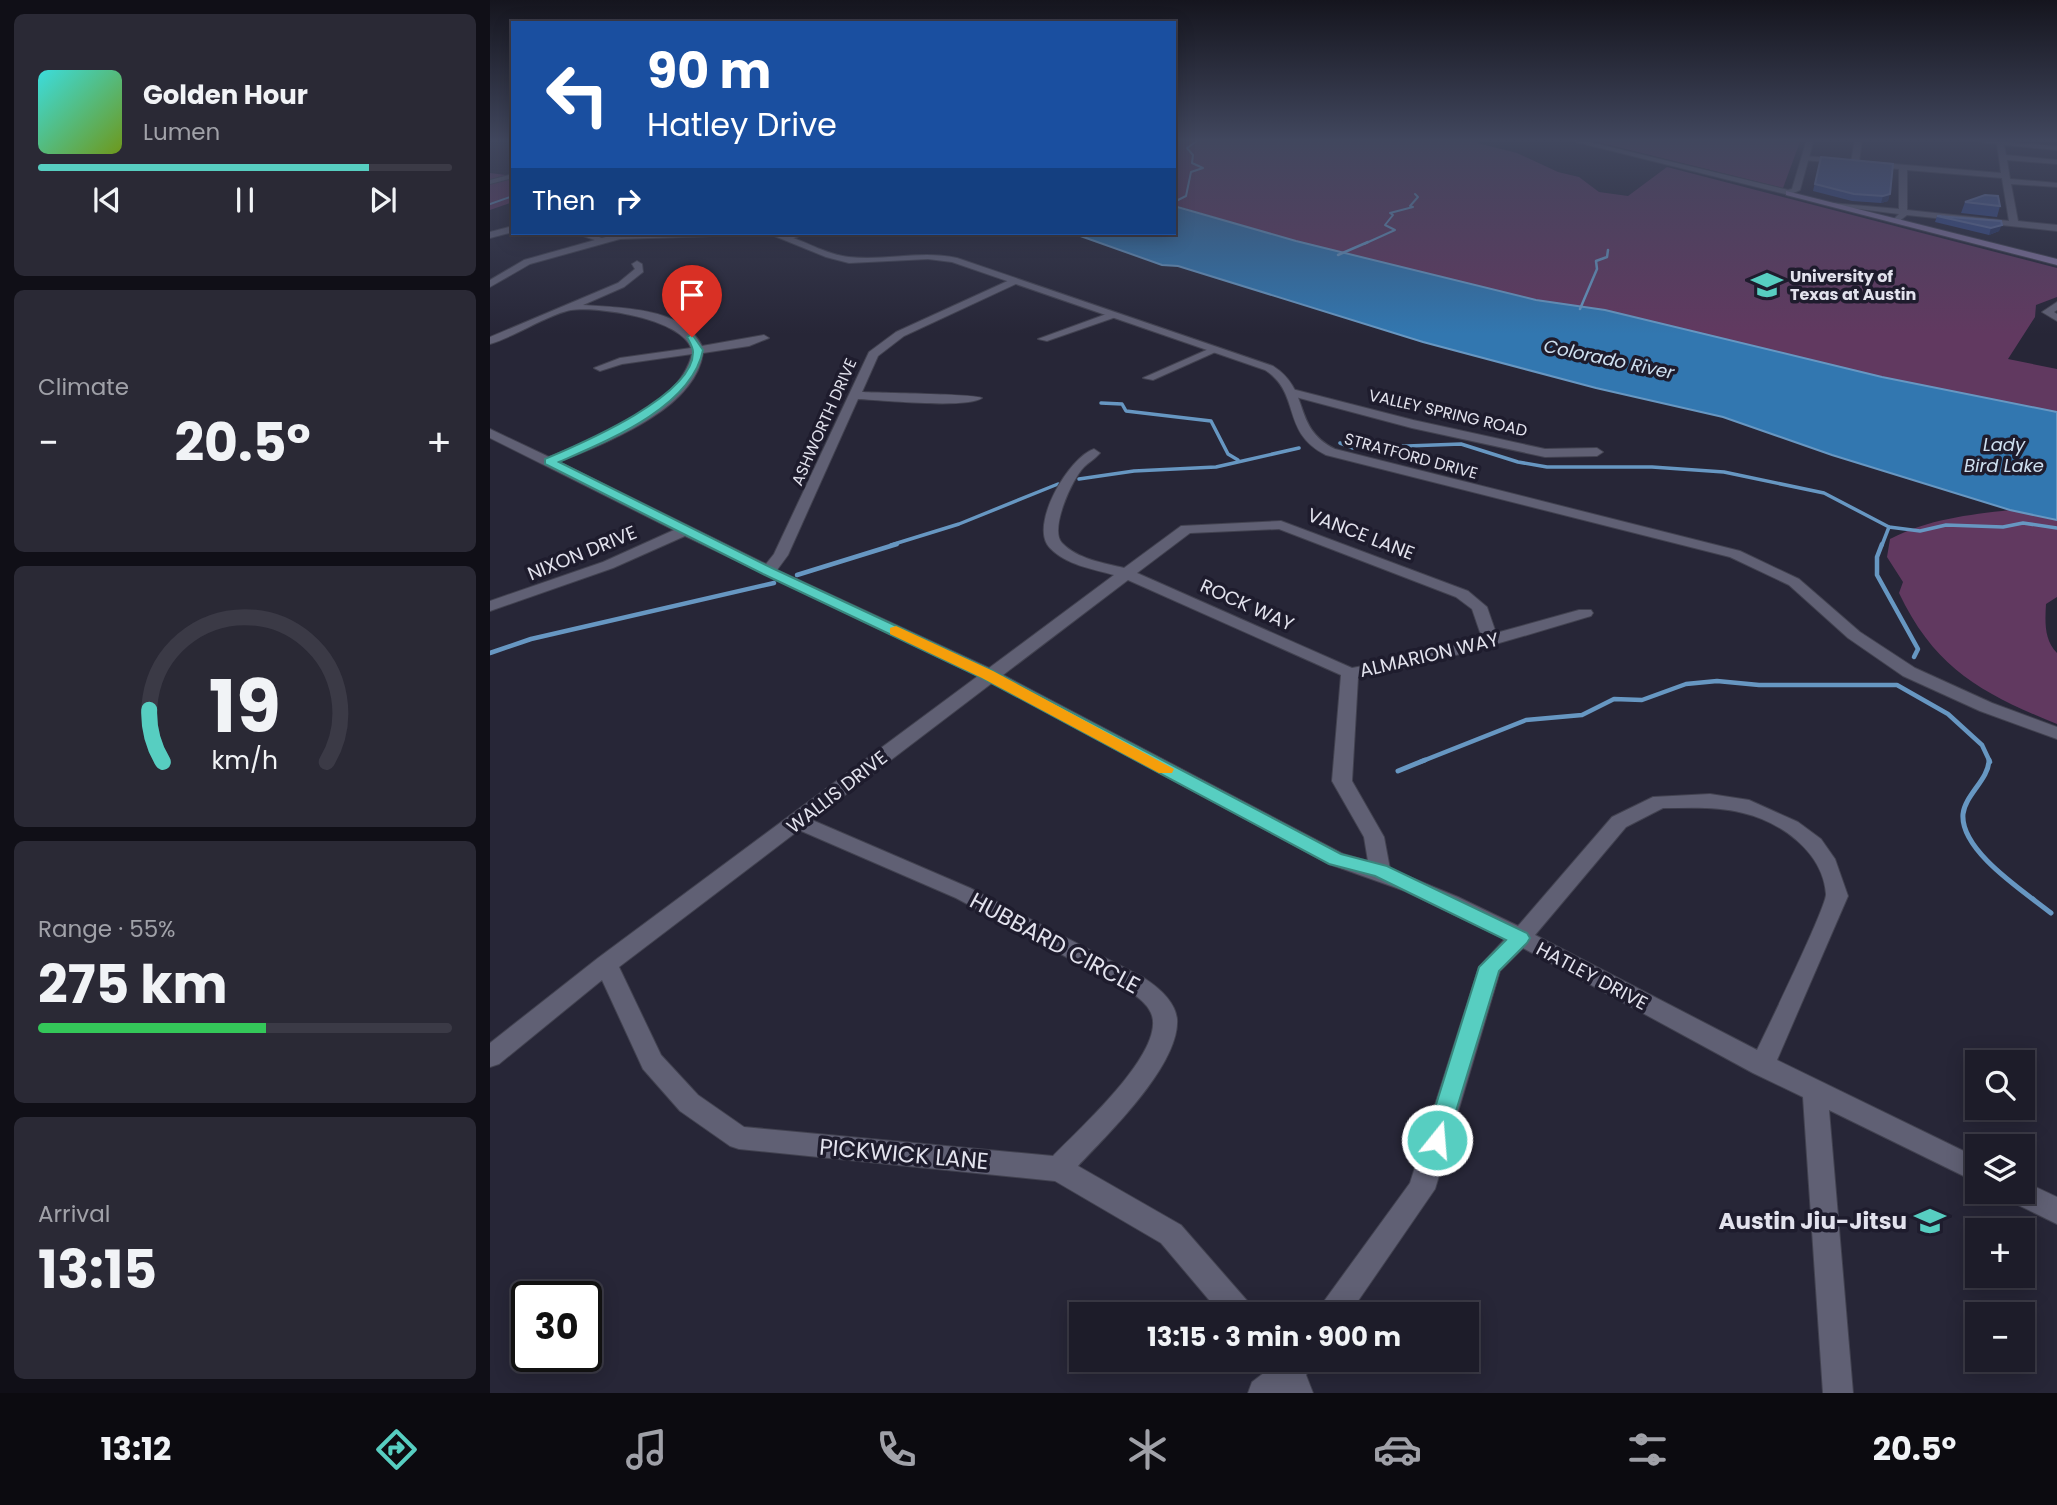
<!DOCTYPE html>
<meta charset="utf-8">
<style>
body{margin:0;font-family:Poppins,sans-serif;background:#2a2935;color:#f1f3f6;height:100vh;display:flex;flex-direction:column;font-size:26px;white-space:nowrap}
*{box-sizing:border-box;margin:0}
p{font-size:23px;color:#a0a1a8}
.icon{flex:none;width:38px;height:38px;fill:none;stroke:currentColor;stroke-width:2;stroke-linecap:round;stroke-linejoin:round}
.map{position:relative;flex:1;overflow:hidden}
.drawer{display:flex;flex-direction:column;gap:14px;padding:14px;background:#100f17;width:490px}
.drawer>*{flex:none}
.top-card{position:absolute;left:21px;top:21px;width:665px;height:214px;border-radius:0px;box-shadow:0 4px 18px #0003,0 0 0 2px #3b3a46;background:#1a4fa0;color:#fff;overflow:hidden}
.buttons{position:absolute;left:1475px;top:1050px;display:grid;gap:14px}
.buttons a{display:grid;place-items:center;width:70px;height:70px;border-radius:0px;background:#1d1c29;box-shadow:0 4px 18px #0003,0 0 0 2px #3b3a46;font-size:35px}
.speed{position:absolute;left:21px;top:1281px;display:flex;gap:14px;font-size:35px;font-weight:700;text-align:center}
.speed>*{display:grid;place-content:center;width:91px;height:91px;border-radius:50%;background:#1d1c29;box-shadow:0 4px 18px #0003,0 0 0 2px #3b3a46;line-height:1}
.speed .limit{border:4px solid #111;border-radius:10px;background:#fff;color:#111}
.pin{position:absolute;display:grid;place-items:center;width:60px;height:60px;color:#fff;margin:-72px -30px;border-radius:50% 50% 50% 0;rotate:-45deg;box-shadow:0 0 7px #0007}
.pin .icon{rotate:45deg}
.me{position:absolute;width:77px;margin:-38px;rotate:17deg;stroke-linejoin:round;filter:drop-shadow(0 0 5px #0008)}
.turn{display:flex;align-items:center;gap:24px;height:147px;padding:0 21px;font-size:32px}
.turn .icon{width:91px;height:91px;stroke-width:2.5}
.turn b{display:block;font-size:49px;line-height:60px}
.then{display:flex;align-items:center;height:66px;padding:0 21px;background:#0003;gap:14px;font-size:26px}
.big{font-size:52px;font-weight:700;line-height:1.1}
.drawer .widget{flex:1;display:flex;flex-direction:column;justify-content:center;gap:10px;min-width:0;padding:0 24px;border-radius:10px;background:#2a2935}
.drawer .dial{align-items:center;gap:0}
.dial svg{height:182px;overflow:visible;fill:none;stroke:#3b3a46;stroke-width:7;stroke-linecap:round;text-anchor:middle}
.dial text{fill:#f1f3f6;stroke:none}
.song{display:flex;align-items:center;gap:21px}
.cover{width:84px;height:84px;border-radius:10px;background:linear-gradient(135deg,hsl(180 70% 55%),hsl(80 70% 35%))}
.played{height:7px;border-radius:4px;background:linear-gradient(90deg,#57cec1 80%,#3b3a46 80%)}
.keys{display:flex;justify-content:space-around;direction:ltr}
.heat{display:flex;justify-content:space-between;align-items:center;font-size:38px;direction:ltr}
.charge{height:10px;border-radius:5px;background:linear-gradient(90deg,#34c759 55%,#3b3a46 0)}
.trip{position:absolute;left:579px;top:1302px;width:410px;height:70px;border-radius:0px;background:#1d1c29;box-shadow:0 4px 18px #0003,0 0 0 2px #3b3a46;font-weight:700;line-height:70px;text-align:center}
.menu{display:flex;height:112px;justify-content:space-around;align-items:center;background:#0c0b10;color:#a0a1a8}
.menu .icon{width:49px;height:49px}
.menu .on{color:#57cec1}
.menu b{font-size:32px;color:#f1f3f6}
main{display:flex;flex:1;min-height:0}
.map>svg:first-child{display:block}
.green{fill:#613960}
.water{fill:#3277b0;stroke:#6797c2;stroke-width:2}
.lines{fill:none;stroke-linecap:round;stroke-linejoin:round}
.stream-far4{stroke:#6797c2;stroke-width:2}
.stream-far3{stroke:#6797c2;stroke-width:2.5}
.stream-far2{stroke:#6797c2;stroke-width:3.5}
.stream-far1{stroke:#6797c2;stroke-width:4.5}
.stream{stroke:#6797c2;stroke-width:5}
.minor-casing{stroke:#424250;stroke-width:2}
.tertiary-casing{stroke:#424250;stroke-width:2}
.secondary-casing{stroke:#424250;stroke-width:2}
.minor{fill:#606074;fill-rule:evenodd}
.tertiary{fill:#606074;fill-rule:evenodd}
.secondary{fill:#82739d;fill-rule:evenodd}
.wall{fill:#364a87}
.shaded-wall{fill:#283562}
.building{fill:#485b92;stroke:#6070a0;stroke-width:2}
.route{fill:#57cec1;stroke:#39867d;stroke-width:2}
.slow{fill:#f59e0b}
.labels{text-anchor:middle;dominant-baseline:central;stroke-width:7;stroke-linejoin:round;paint-order:stroke}
.far-poi-label{font-size:16px;font-weight:bold;fill:#e2e2ed;stroke:#1e1c2d;text-anchor:start}
.far-street-label{font-size:16px;fill:#e2e2ed;stroke:#1e1c2d}
.far-water-label{font-size:18px;font-style:italic;fill:#cfe0f0;stroke:#1e1c2d}
.street-label{font-size:19px;fill:#e2e2ed;stroke:#1e1c2d}
.near-street-label{font-size:23px;fill:#e2e2ed;stroke:#1e1c2d}
.near-poi-label{font-size:23px;font-weight:bold;fill:#e2e2ed;stroke:#1e1c2d;text-anchor:end}
</style>
<main>
<section class="drawer">
<div class="widget">
<div class="song"><i class="cover"></i><div><b>Golden Hour</b><p>Lumen</p></div></div>
<div class="played"></div>
<div class="keys"><svg class="icon" aria-label="previous" viewBox="0 0 24 24"><path d="M18 5L8 12l10 7zM5 5v14"/></svg><svg class="icon" aria-label="pause" viewBox="0 0 24 24"><path d="M8 5v14M16 5v14"/></svg><svg class="icon" aria-label="next" viewBox="0 0 24 24"><path d="M6 5l10 7-10 7zM19 5v14"/></svg></div>
</div>
<div class="widget"><p>Climate</p>
<div class="heat"><a>−</a><b class="big">20.5°</b><a>+</a></div>
</div>
<div class="widget dial"><svg viewBox="0 0 100 80">
<path d="M14 69A42 42 0 1 1 86 69"/>
<path d="M14 69A42 42 0 0 1 8 46" stroke="#57cec1"/>
<text x="50" y="56" font-size="32" font-weight="700">19</text>
<text x="50" y="72" font-size="11">km/h</text>
</svg></div>
<div class="widget"><p>Range · 55%</p><b class="big">275 km</b><div class="charge"></div></div>
<div class="widget"><p>Arrival</p><b class="big">13:15</b></div>
</section>
<div class="map">
<svg width="1567" height="1393" viewBox="0 0 1567 1393">
<rect width="100%" height="100%" fill="#272637"/>
<!-- green -->
<g class="green">
<path d="M686 139H1001L987 143 1027 153 1068 172 1089 177 1109 192 1138 196 1177 167 1567 268V297L1546 305 1545 317 1518 359 1567 369V412L1392 377 1115 310 1046 300 806 241 684 205Z"/>
<path d="M1095 139H1311L1293 188Z"/>
<path d="M0 173 23 176V202L0 210Z"/>
<path d="M1520 510 1567 520V597L1556 604C1555 622 1554 640 1567 653V724C1493 694 1445 669 1409 593L1413 582 1397 557 1400 539C1439 519 1477 515 1520 510Z"/>
</g>
<!-- water -->
<path class="water" d="M684 206 806 241 1046 300 1115 310 1392 377 1567 412V520L1520 510 1342 455 1233 417 1106 388 933 342 688 266 672 265 582 233H684Z"/>
<g class="lines">
<!-- stream-far4 -->
<g class="stream-far4">
<path d="M684 202 696 196 701 172 713 168 702 163 703 155 697 148 710 139"/>
<path d="M0 204 23 196"/>
<path d="M874 244 905 230 895 225 903 215 900 213 923 207 920 206 928 197 925 194"/>
</g>
<!-- stream-far3 -->
<g class="stream-far3">
<path d="M848 255 878 242"/>
<path d="M1090 309 1107 269 1106 261 1117 257 1118 250"/>
</g>
<!-- stream-far2 -->
<g class="stream-far2">
<path d="M611 403 632 404 636 411 721 421 738 454 748 460"/>
<path d="M850 443 863 448 971 444 1028 462 1057 467H1162L1234 472 1334 493 1399 527 1430 531 1456 525 1513 527 1533 523 1567 528"/>
<path d="M589 479 644 471 726 467 809 448"/>
<path d="M401 545 469 524 568 484"/>
<path d="M1392 545 1399 527"/>
</g>
<!-- stream-far1 -->
<g class="stream-far1">
<path d="M1392 544 1387 557V575L1428 649 1424 657"/>
<path d="M307 575 407 544"/>
<path d="M0 653 41 639 284 583"/>
<path d="M930 762 1036 720 1092 715 1124 699 1152 700 1196 684 1227 681 1269 685H1407L1458 714 1492 745 1500 762"/>
</g>
<!-- stream -->
<g class="stream">
<path d="M1499 760C1499 779 1475 795 1473 814 1470 851 1535 892 1561 913"/>
<path d="M908 771 935 760"/>
</g>
<defs>
<g id="minor">
<path d="M1365 139H1372L1369 162 1365 164 1361 162Z"/>
<path d="M1469 139 1567 146V150L1514 145 1516 155 1567 160V164L1517 160 1520 179 1567 183V187L1521 184 1528 221 1567 225V231L1417 215 1408 222 1404 219 1409 214 1337 205 1341 203 1409 209V169L1377 166 1380 162 1511 173 1507 144ZM1417 170 1512 178 1519 221 1417 210Z"/>
<path d="M1315 156 1352 159 1356 161 1352 163 1312 160Z"/>
<path d="M23 174V178L0 184V180Z"/>
<path d="M23 226V232L0 238V232Z"/>
<path d="M85 233H98L117 240 113 243Z"/>
<path d="M304 233H318L298 240 294 237Z"/>
<path d="M147 261 152 264 153 272 134 287 93 305C130 308 193 307 212 346L274 335 279 338 259 346 213 353C205 410 115 443 69 462L276 564 284 554 379 352 406 332 522 279H528V283L414 336 388 356 372 392C388 393 486 394 492 398 476 409 392 400 368 399L298 555 287 570 499 668 624 575C603 569 576 565 560 548 538 526 579 457 604 449L610 453C605 459 599 462 594 467 582 479 559 530 572 543 587 559 614 563 634 568L691 526 791 521 978 591 997 607 1006 633 1089 610H1101L1103 613 1101 616C1023 639 948 663 868 677L862 781 894 837 900 869 968 897 1028 926 1122 817 1163 797 1220 794 1259 800 1308 822 1331 839 1345 859 1358 896 1287 1060 1488 1158V1183L1339 1110 1363 1393H1333L1313 1097 1263 1073 1033 948 1010 971 945 1189 859 1314H828L832 1304 920 1183 989 967 1015 939 915 891 839 864 502 683 322 820 480 888 654 978C668 987 685 1001 687 1019 690 1065 618 1134 588 1166L691 1225 760 1304 764 1314H731L671 1243 565 1181 249 1149 240 1146 190 1111 153 1069 112 980 9 1064 0 1067V1043L108 958 488 676 195 536 123 568 0 611V601L113 562 184 530 0 438V429L59 457C106 438 188 409 202 354L132 364 110 371 104 368 130 358 201 348C191 319 108 306 81 310 59 314 24 337 0 344V337L128 283 145 269 142 264ZM789 529 966 597 982 609 992 638 927 656 862 668 647 573 700 533ZM638 580 851 675 842 781 874 837 878 861 853 854 513 675ZM1173 808C1200 808 1227 806 1253 813 1291 822 1333 852 1336 894 1337 906 1277 1029 1267 1050L1045 935 1136 827ZM309 830 466 898 638 990C646 996 657 1003 661 1013 678 1050 587 1131 563 1156L254 1127 208 1095 171 1055 129 967Z"/>
<path d="M1567 302V310L1564 312 1567 314V321L1552 312Z"/>
<path d="M622 312 627 315 626 317 557 341 548 339Z"/>
<path d="M721 348 730 350 663 380 653 378Z"/>
<path d="M802 389 923 420 1055 449 1107 448 1113 452 1107 456 1055 457 922 428 798 395 796 393Z"/>
<path d="M1533 1181 1567 1197V1224L1520 1201 1516 1192H1533Z"/>
<path d="M775 1360H824L816 1375 823 1393H758L762 1382 779 1369Z"/>
</g>
<g id="tertiary">
<path d="M1074 139H1087L1298 190 1302 189 1317 139H1324L1310 190 1299 195Z"/>
<path d="M130 233H227L223 236 130 239 40 264 0 287V280L34 260Z"/>
<path d="M277 233C306 233 330 254 359 257 396 261 431 250 467 258L783 366C822 391 801 427 845 449L1250 551 1309 579 1370 632 1425 668 1502 703 1567 727V739L1490 711 1413 676 1358 638 1299 585 1240 557 836 455C790 432 812 394 775 370L462 262 438 259 359 263 336 257Z"/>
</g>
<path id="secondary" d="M1296 191 1567 259V265L1296 195Z"/>
</defs>
<!-- minor casing -->
<use href="#minor" class="minor-casing"/>
<!-- tertiary casing -->
<use href="#tertiary" class="tertiary-casing"/>
<!-- secondary casing -->
<use href="#secondary" class="secondary-casing"/>
<!-- minor -->
<use href="#minor" class="minor"/>
<!-- tertiary -->
<use href="#tertiary" class="tertiary"/>
<!-- secondary -->
<use href="#secondary" class="secondary"/>
</g>
<!-- wall -->
<g class="wall">
<path d="M1331 157 1403 164 1398 201 1391 203 1362 201 1323 191Z"/>
<path d="M1475 202 1510 206 1507 217 1471 213Z"/>
<path d="M1447 216 1511 221 1509 231 1499 235 1445 222Z"/>
</g>
<!-- shaded-wall -->
<g class="shaded-wall">
<path d="M1400 194 1398 201 1391 203 1393 196Z"/>
<path d="M1512 225 1509 231 1499 235 1501 228Z"/>
</g>
<!-- building -->
<g class="building">
<path d="M1331 157 1403 164 1400 194 1393 196 1364 194 1325 184Z"/>
<path d="M1495 195 1508 196 1510 206 1475 202Z"/>
<path d="M1447 216 1511 221 1512 225 1501 228Z"/>
</g>
<!-- sky -->
<linearGradient id="sky" x2="0" y2="1"><stop stop-color="#15151e"/><stop offset="0.42" stop-color="#41475e"/><stop offset="1" stop-color="#41475e" stop-opacity="0"/></linearGradient>
<rect width="1567" height="334" fill="url(#sky)"/>
<!-- route -->
<path class="route" d="M202 334 213 350C202 407 117 441 69 462L282 568 503 671 851 854 897 866 1037 933 1040 938 1037 943 1009 971 955 1147 947 1150 939 1147 935 1140 989 967 1016 940 885 876 839 864 492 678 273 574 55 464V459C90 444 204 396 203 352 203 347 199 341 197 337Z"/>
<!-- slow -->
<path class="slow" d="M406 626 503 671 684 769 682 773H669L492 678 400 634V628Z"/>
<!-- icons -->
<defs>
<symbol id="university-bare" viewBox="-9 -9 18 18"><path d="M0-5L7-2L0 1L-7-2ZM-4 1L0 2.5L4 1V4Q0 6-4 4Z" fill="#57cec1" stroke="#1e1c2d" stroke-width="2.5" paint-order="stroke"/></symbol>
<symbol id="school-bare" viewBox="-9 -9 18 18"><path d="M0-5L7-2L0 1L-7-2ZM-4 1L0 2.5L4 1V4Q0 6-4 4Z" fill="#57cec1" stroke="#1e1c2d" stroke-width="2.5" paint-order="stroke"/></symbol>
</defs>
<g fill-rule="evenodd">
<use href="#university-bare" x="1255" y="263" width="44" height="44"/>
<use href="#school-bare" x="1418" y="1199" width="44" height="44"/>
</g>
<g class="labels">
<!-- far-poi labels -->
<g class="far-poi-label">
<text x="1300" y="276">University of<tspan x="1300" dy="18">Texas at Austin</tspan></text>
</g>
<!-- far-street labels -->
<g class="far-street-label">
<text transform="translate(958 413) rotate(13)">VALLEY SPRING ROAD</text>
<text transform="translate(334 422) rotate(-66)">ASHWORTH DRIVE</text>
<text transform="translate(921 456) rotate(15)">STRATFORD DRIVE</text>
</g>
<!-- far-water labels -->
<g class="far-water-label">
<text transform="translate(1119 359) rotate(12)">Colorado River</text>
<text x="1514" y="444">Lady<tspan x="1514" dy="21">Bird Lake</tspan></text>
</g>
<!-- street labels -->
<g class="street-label">
<text transform="translate(871 534) rotate(21)">VANCE LANE</text>
<text transform="translate(92 553) rotate(-22)">NIXON DRIVE</text>
<text transform="translate(757 605) rotate(24)">ROCK WAY</text>
<text transform="translate(939 655) rotate(-13)">ALMARION WAY</text>
<text transform="translate(347 792) rotate(-38)">WALLIS DRIVE</text>
<text transform="translate(1102 976) rotate(28)">HATLEY DRIVE</text>
</g>
<!-- near-street labels -->
<g class="near-street-label">
<text transform="translate(565 943) rotate(28)">HUBBARD CIRCLE</text>
<text transform="translate(414 1154) rotate(5)">PICKWICK LANE</text>
</g>
<!-- near-poi labels -->
<g class="near-poi-label">
<text x="1417" y="1221">Austin Jiu-Jitsu</text>
</g>
</g>
</svg>
<div class="buttons">
<a><svg class="icon" aria-label="search" viewBox="0 0 24 24"><circle cx="10" cy="10" r="6"/><path d="M15 15l6 6"/></svg></a>
<a><svg class="icon" aria-label="layers" viewBox="0 0 24 24"><path d="M12 4l9 5-9 5-9-5zM3 14l9 5 9-5"/></svg></a>
<a>+</a>
<a>−</a>
</div>
<div class="speed"><div class="limit">30</div></div>
<div class="pin" style="left:202px;top:337px;background:#d93025"><svg class="icon" aria-label="arrive" viewBox="0 0 24 24"><path d="M6 21V4h12l-3 4 3 4H6"/></svg></div>
<svg class="me" style="left:947px;top:1140px" viewBox="-20 -20 40 40"><circle r="17" fill="#57cec1" stroke="#fff" stroke-width="3"/><path d="M0-11L8 9 0 5-8 9z" fill="#fff"/></svg>
<div class="trip">13:15 · 3 min · 900 m</div>
<div class="top-card">
<div class="turn"><svg class="icon" aria-label="left" viewBox="0 0 24 24"><path d="M17 20v-9H6M10 6l-5 5 5 5"/></svg><div><b>90 m</b>Hatley Drive</div></div>
<div class="then">Then<svg class="icon" aria-label="right" viewBox="0 0 24 24"><path d="M7 20v-9h11M14 6l5 5-5 5"/></svg></div>
</div>
</div>
</main>
<nav class="menu">
<b>13:12</b>
<svg class="icon on" aria-label="directions" viewBox="0 0 24 24"><path d="M12 3l9 9-9 9-9-9zM9 14v-3h6M13 9l2 2-2 2"/></svg>
<svg class="icon" aria-label="music" viewBox="0 0 24 24"><path d="M9 18V5l10-2v13"/><circle cx="6" cy="18" r="3"/><circle cx="16" cy="16" r="3"/></svg>
<svg class="icon" aria-label="phone" viewBox="0 0 24 24"><path d="M5 4h4l2 5-3 2q2 4 5 5l2-3 5 2v4C11 20 4 13 5 4z"/></svg>
<svg class="icon" aria-label="climate" viewBox="0 0 24 24"><path d="M12 3v18M4 7l16 10M4 17L20 7"/></svg>
<svg class="icon" aria-label="car" viewBox="0 0 24 24"><path d="M5 17H2v-5l4-1 3-4h7l3 4 3 1v5h-3M9 17h6M6 11h13"/><circle cx="7" cy="17" r="2"/><circle cx="17" cy="17" r="2"/></svg>
<svg class="icon" aria-label="filters" viewBox="0 0 24 24"><path d="M4 7h16M4 17h16"/><circle cx="9" cy="7" r="2"/><circle cx="15" cy="17" r="2"/></svg>
<b>20.5°</b>
</nav>
